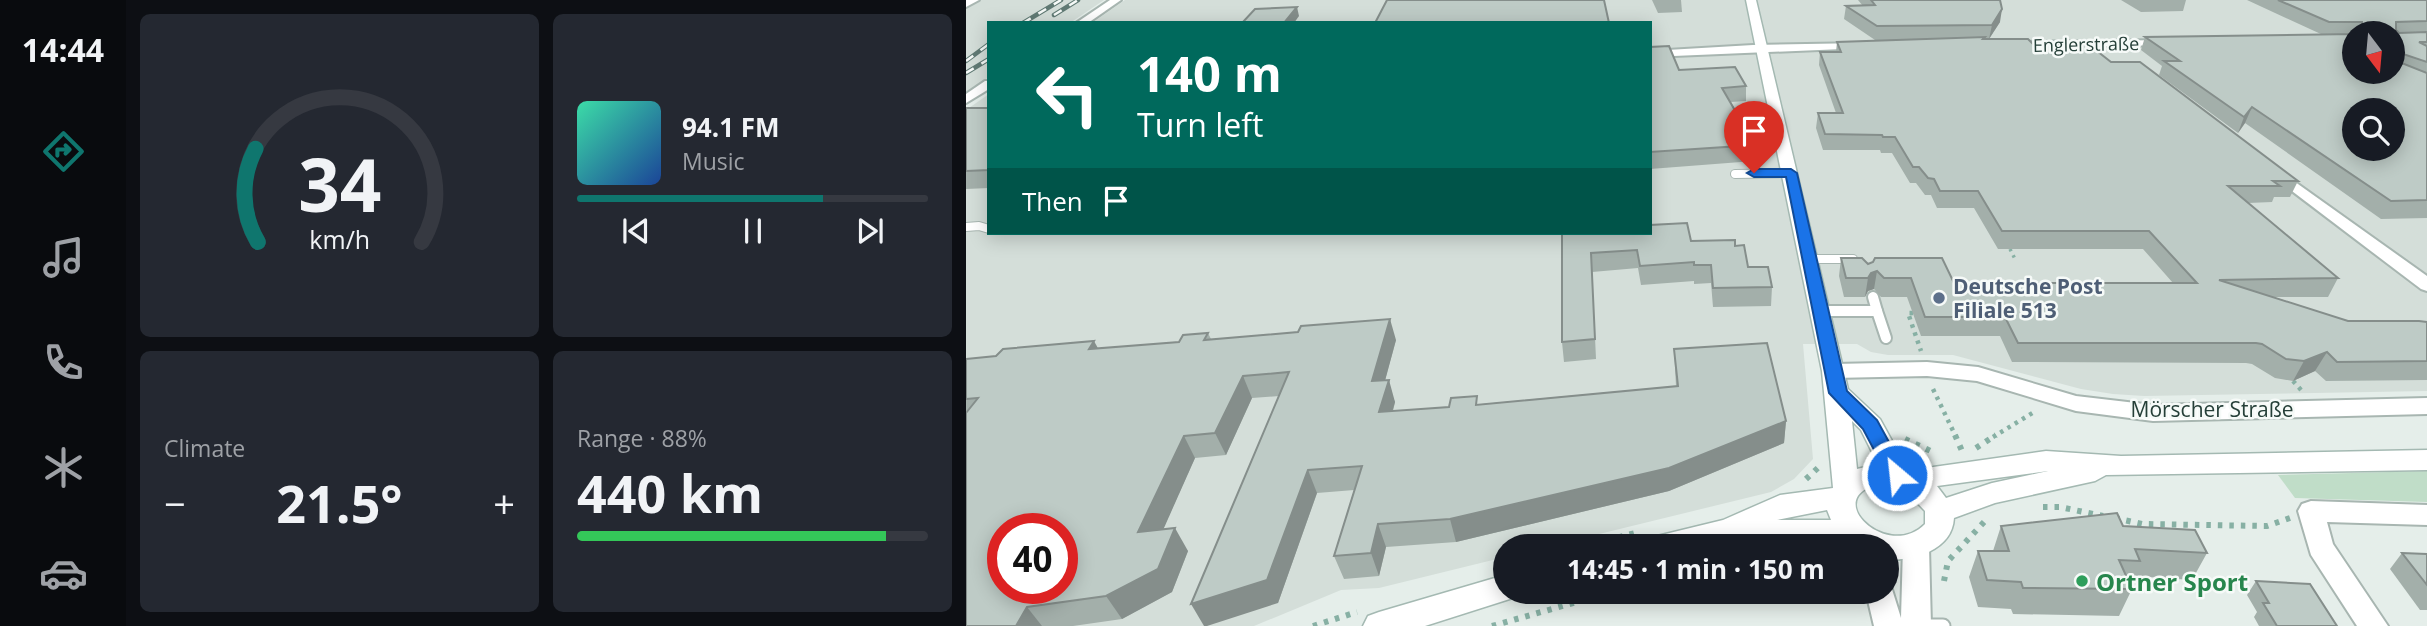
<!DOCTYPE html>
<meta charset="utf-8">
<style>
body{margin:0;font-family:"Open Sans",sans-serif;background:#242831;color:#f1f3f6;height:100vh;display:flex;flex-direction:column;font-size:26px;white-space:nowrap}
*{box-sizing:border-box;margin:0}
p{font-size:23px;color:#9ea1a6}
.icon{flex:none;width:38px;height:38px;fill:none;stroke:currentColor;stroke-width:2;stroke-linecap:round;stroke-linejoin:round}
.map{position:relative;flex:1;overflow:hidden}
.drawer{display:flex;flex-direction:column;gap:14px;padding:14px;background:#0d0f14;width:840px}
.drawer>*{flex:none}
.guide{position:absolute;left:21px;top:21px;width:665px;height:214px;border-radius:0px;box-shadow:0 4px 18px #0003;background:#00695c;color:#fff;overflow:hidden}
.needle{width:46px;rotate:164deg}
.buttons{position:absolute;left:1376px;top:21px;display:grid;gap:14px}
.buttons a{display:grid;place-items:center;width:63px;height:63px;border-radius:50%;background:#171b24;box-shadow:0 4px 18px #0003;font-size:35px}
.speed{position:absolute;left:21px;top:513px;display:flex;gap:14px;font-size:35px;font-weight:700;text-align:center}
.speed>*{display:grid;place-content:center;width:91px;height:91px;border-radius:50%;background:#171b24;box-shadow:0 4px 18px #0003;line-height:1}
.speed .limit{border:10px solid #d22;background:#fff;color:#111}
.pin{position:absolute;display:grid;place-items:center;width:60px;height:60px;color:#fff;margin:-72px -30px;border-radius:50% 50% 50% 0;rotate:-45deg;box-shadow:0 0 7px #0007}
.pin .icon{rotate:45deg}
.me{position:absolute;width:77px;margin:-38px;rotate:332deg;stroke-linejoin:round;filter:drop-shadow(0 0 5px #0008)}
.turn{display:flex;align-items:center;gap:24px;height:147px;padding:0 35px;font-size:32px}
.turn .icon{width:91px;height:91px;stroke-width:2.5}
.turn b{display:block;font-size:49px;line-height:60px}
.then{display:flex;align-items:center;height:66px;padding:0 35px;background:#0003;gap:14px;font-size:26px}
.big{font-size:52px;font-weight:700;line-height:1.1}
.drawer .tile{flex:1;display:flex;flex-direction:column;justify-content:center;gap:10px;min-width:0;padding:0 24px;border-radius:10px;background:#242831}
.drawer .dial{align-items:center;gap:0}
.dial svg{height:182px;overflow:visible;fill:none;stroke:#363941;stroke-width:7;stroke-linecap:round;text-anchor:middle}
.dial text{fill:#f1f3f6;stroke:none}
.song{display:flex;align-items:center;gap:21px}
.cover{width:84px;height:84px;border-radius:10px;background:linear-gradient(135deg,hsl(160 70% 55%),hsl(220 70% 35%))}
.played{height:7px;border-radius:4px;background:linear-gradient(90deg,#0f766e 70%,#363941 70%)}
.keys{display:flex;justify-content:space-around;direction:ltr}
.heat{display:flex;justify-content:space-between;align-items:center;font-size:38px;direction:ltr}
.charge{height:10px;border-radius:5px;background:linear-gradient(90deg,#34c759 88%,#363941 0)}
.drawer .tiles{flex:1;display:grid;gap:14px;grid-template-columns:repeat(2,1fr)}
.trip{position:absolute;left:527px;top:534px;width:406px;height:70px;border-radius:35px;background:#171b24;box-shadow:0 4px 18px #0003;font-weight:700;line-height:70px;text-align:center}
main{display:flex;flex:1;min-height:0}
.tabs{display:flex;flex-direction:column;width:126px;justify-content:space-around;align-items:center;background:#090b0e;color:#9ea1a6}
.tabs .icon{width:49px;height:49px}
.tabs .on{color:#0f766e}
.tabs b{font-size:32px;color:#f1f3f6}
.map>svg:first-child{display:block}
.built{fill:#d4ded9;fill-rule:evenodd}
.green{fill:#c0ddc8}
.lines{fill:none;stroke-linecap:round;stroke-linejoin:round}
.lane-far2-casing{stroke:#a8b6b1;stroke-width:10}
.lane-far1-casing{stroke:#a8b6b1;stroke-width:14}
.lane-casing{stroke:#a8b6b1;stroke-width:17}
.street-casing{stroke:#a8b6b1;stroke-width:4}
.secondary-casing{stroke:#a4b9b2;stroke-width:3}
.path-far2{stroke:#87b0a4;stroke-width:3.5;stroke-dasharray:2.5 4.5;stroke-linecap:butt}
.path-far1{stroke:#87b0a4;stroke-width:4.5;stroke-dasharray:3.5 5;stroke-linecap:butt}
.path{stroke:#87b0a4;stroke-width:6;stroke-dasharray:4.5 7;stroke-linecap:butt}
.lane-far2{stroke:#fff;stroke-width:8}
.lane-far1{stroke:#fff;stroke-width:10}
.lane{stroke:#fff;stroke-width:13}
.street{fill:#fff;fill-rule:evenodd}
.secondary{fill:#fff;fill-rule:evenodd}
.rail-casing{stroke:#607a74;stroke-width:4.5}
.rail{stroke:#f6faf8;stroke-width:2.5;stroke-dasharray:9;stroke-linecap:butt}
.wall{fill:#a3afaa;fill-rule:evenodd}
.shaded-wall{fill:#858e8b}
.building{fill:#becbc6;stroke:#858e8b;stroke-width:2;fill-rule:evenodd}
.route{fill:#1a73e8;stroke:#114b97;stroke-width:2}
.service-dot{fill:#5c6f8a;stroke:#f6faf8;stroke-width:2.5}
.leisure-dot{fill:#2e9e5b;stroke:#f6faf8;stroke-width:2.5}
.labels{text-anchor:middle;dominant-baseline:central;stroke-width:5;stroke-linejoin:round;paint-order:stroke}
.far-street-label{font-size:18px;fill:#253f38;stroke:#f6faf8}
.service-label{font-size:21px;font-weight:bold;fill:#4e5e75;stroke:#f6faf8;text-anchor:start}
.street-label{font-size:21px;fill:#253f38;stroke:#f6faf8}
.near-leisure-label{font-size:24px;font-weight:bold;fill:#27864d;stroke:#f6faf8;text-anchor:start}
</style>
<main>
<nav class="tabs">
<b>14:44</b>
<svg class="icon on" aria-label="directions" viewBox="0 0 24 24"><path d="M12 3l9 9-9 9-9-9zM9 14v-3h6M13 9l2 2-2 2"/></svg>
<svg class="icon" aria-label="music" viewBox="0 0 24 24"><path d="M9 18V5l10-2v13"/><circle cx="6" cy="18" r="3"/><circle cx="16" cy="16" r="3"/></svg>
<svg class="icon" aria-label="phone" viewBox="0 0 24 24"><path d="M5 4h4l2 5-3 2q2 4 5 5l2-3 5 2v4C11 20 4 13 5 4z"/></svg>
<svg class="icon" aria-label="climate" viewBox="0 0 24 24"><path d="M12 3v18M4 7l16 10M4 17L20 7"/></svg>
<svg class="icon" aria-label="car" viewBox="0 0 24 24"><path d="M5 17H2v-5l4-1 3-4h7l3 4 3 1v5h-3M9 17h6M6 11h13"/><circle cx="7" cy="17" r="2"/><circle cx="17" cy="17" r="2"/></svg>
</nav>
<section class="drawer">
<div class="tiles">
<div class="tile dial"><svg viewBox="0 0 100 80">
<path d="M14 69A42 42 0 1 1 86 69"/>
<path d="M14 69A42 42 0 0 1 13 28" stroke="#0f766e"/>
<text x="50" y="56" font-size="32" font-weight="700">34</text>
<text x="50" y="72" font-size="11">km/h</text>
</svg></div>
<div class="tile">
<div class="song"><i class="cover"></i><div><b>94.1 FM</b><p>Music</p></div></div>
<div class="played"></div>
<div class="keys"><svg class="icon" aria-label="previous" viewBox="0 0 24 24"><path d="M18 5L8 12l10 7zM5 5v14"/></svg><svg class="icon" aria-label="pause" viewBox="0 0 24 24"><path d="M8 5v14M16 5v14"/></svg><svg class="icon" aria-label="next" viewBox="0 0 24 24"><path d="M6 5l10 7-10 7zM19 5v14"/></svg></div>
</div>
<div class="tile"><p>Climate</p>
<div class="heat"><a>−</a><b class="big">21.5°</b><a>+</a></div>
</div>
<div class="tile"><p>Range · 88%</p><b class="big">440 km</b><div class="charge"></div></div>
</div>
</section>
<div class="map">
<svg width="1461" height="626" viewBox="0 0 1461 626">
<rect width="100%" height="100%" fill="#e5eeea"/>
<!-- built -->
<g class="built">
<path d="M15 0H138L104 23H23V77L0 92V7Z"/>
<path d="M159 0H1461V391L1178 396 1147 394 1115 389 987 355H922L905 352 891 344H837L847 459 828 479 805 492 584 546H539V557L413 588 375 590 288 626H0V110L23 94V233H684V23H126ZM1388 33H1426V72H1388ZM1388 110H1426V149H1388ZM37 528H96V588H37Z"/>
</g>
<!-- green -->
<path class="green" d="M1461 471V502L1329 498 1312 475Z"/>
<g class="lines">
<defs>
<g id="lane-far2">
<path d="M769 174 825 173"/>
<path d="M0 227 13 226 23 229"/>
<path d="M843 259H887"/>
</g>
<g id="lane-far1">
<path d="M855 311H911L907 297"/>
<path d="M911 311 920 338"/>
</g>
<path id="lane" d="M953 626H977"/>
<g id="street">
<path d="M0 0H13L0 7Z"/>
<path d="M144 0H155L122 23H110Z"/>
<path d="M1201 40 1206 43 1205 45 1042 48 1037 45 1042 42Z"/>
<path d="M897 43 902 46 901 48 684 57V51L787 45Z"/>
<path d="M19 81H23V89L0 103V94Z"/>
<path d="M1311 169 1461 276V291L1455 289 1306 176 1304 173 1306 170Z"/>
<path d="M961 362 1012 367 1110 396 1187 405 1461 398V414L1187 421 1110 411 1011 381 961 376 868 378 861 376 857 371 861 366 868 364Z"/>
<path d="M1345 501 1461 505V525L1361 522 1367 544 1422 626H1391L1345 555 1332 511 1336 504Z"/>
<path d="M950 536 959 539 963 547 965 626H908L900 592H920V582L924 583 935 618 937 547 941 539Z"/>
</g>
<g id="secondary">
<path d="M780 0H790L882 389 914 419 941 468 946 470 1080 451 1155 456 1461 450V470L1140 475 1129 481 1029 503 988 518C986 551 948 560 920 560V546H889L885 544 763 541 743 546H678L683 538 757 520 814 495 867 488 856 371ZM886 421 895 430 912 464 891 469ZM1082 471 1026 483 980 498 971 486ZM923 483 937 488 959 511V524C919 564 847 490 923 483ZM861 510 865 520H811Z"/>
<path d="M539 575V592H553L550 597 459 626H397L402 616 413 612Z"/>
</g>
</defs>
<!-- lane-far2 casing -->
<use href="#lane-far2" class="lane-far2-casing"/>
<!-- lane-far1 casing -->
<use href="#lane-far1" class="lane-far1-casing"/>
<!-- lane casing -->
<use href="#lane" class="lane-casing"/>
<!-- street casing -->
<use href="#street" class="street-casing"/>
<!-- secondary casing -->
<use href="#secondary" class="secondary-casing"/>
<!-- path-far2 -->
<path class="path-far2" d="M1044 249 1049 259"/>
<!-- path-far1 -->
<g class="path-far1">
<path d="M947 313H942L955 351"/>
<path d="M1327 381 1336 391"/>
<path d="M967 389 990 437"/>
<path d="M1027 437 1068 412"/>
</g>
<!-- path -->
<g class="path">
<path d="M989 435 996 451"/>
<path d="M939 439 969 453"/>
<path d="M1010 448 1030 435"/>
<path d="M840 479 854 466"/>
<path d="M1077 507H1094L1137 516"/>
<path d="M1149 518 1176 524 1301 526 1324 518"/>
<path d="M619 546 673 532"/>
<path d="M978 581 982 561 1019 521"/>
<path d="M347 626 391 612"/>
<path d="M526 626 646 592"/>
</g>
<!-- lane-far2 -->
<use href="#lane-far2" class="lane-far2"/>
<!-- lane-far1 -->
<use href="#lane-far1" class="lane-far1"/>
<!-- lane -->
<use href="#lane" class="lane"/>
<!-- street -->
<use href="#street" class="street"/>
<!-- secondary -->
<use href="#secondary" class="secondary"/>
<defs>
<g id="rail">
<path d="M88 15 112 0"/>
<path d="M57 23 95 0"/>
<path d="M0 61 23 44"/>
<path d="M0 73 23 59"/>
</g>
</defs>
<!-- rail casing -->
<use href="#rail" class="rail-casing"/>
<!-- rail -->
<use href="#rail" class="rail"/>
</g>
<!-- wall -->
<g class="wall">
<path d="M686 0H715L716 12 692 13Z"/>
<path d="M892 0H1034V22L1023 39H1018L1068 45 1145 62 1332 181 1324 197H1308L1306 202 1282 203 1372 278 1362 297H1308L1382 321 1461 322V380L1360 381 1349 371 1327 381 1309 378 1286 364 1280 363 1046 362 1034 336H955L941 297H915L908 289 902 291 899 297H878L873 276 875 258 988 283H1207L1177 249H1032L1008 208H971L965 195H959L950 183H944L926 153H915L914 150H857L850 128 852 113H870L853 65 854 52H870L871 42 944 40H909L878 19 880 6H897Z"/>
<path d="M1155 0H1220L1217 11 1175 12Z"/>
<path d="M1281 0H1461V218L1415 219 1279 123 1272 133 1193 75 1196 66 1175 50 1179 37 1357 35ZM1388 33H1426L1388 72Z"/>
<path d="M684 47 713 70 780 86V101L765 102 789 145 788 161 684 169Z"/>
<path d="M0 108H23V188L0 189Z"/>
<path d="M596 233 725 241 769 246 782 267 806 287 805 306 747 307 745 283 728 284V281L675 285 672 268 626 272 630 359 598 362 596 342Z"/>
<path d="M242 333 245 339 430 340 419 380 429 402 427 411 483 407 710 386 708 349 820 421 818 443 703 491 490 542 420 547 413 576 378 579 368 556 388 490 351 493 312 603 313 396 286 398 260 455 229 458 197 529 222 551 206 592 156 619 107 626H0V359L213 342Z"/>
<path d="M1035 526H1157L1241 553 1226 580 1166 576 1163 583 1166 589 1153 616 1047 614 1045 609 1012 607 1003 577 1012 551H1027Z"/>
<path d="M1436 553 1461 554V610H1454L1424 569Z"/>
<path d="M1290 581 1371 626H1293L1288 617 1291 612 1281 595Z"/>
</g>
<!-- shaded-wall -->
<g class="shaded-wall">
<path d="M331 7 333 16 328 23H318Z"/>
<path d="M1036 9 1034 22 1023 39 1026 25Z"/>
<path d="M1286 107 1279 123 1272 133 1278 117Z"/>
<path d="M911 271 908 289 902 291 899 297 902 278 905 273Z"/>
<path d="M424 319 430 340 413 403 406 381Z"/>
<path d="M128 341 140 363 123 349Z"/>
<path d="M1361 352 1349 371 1327 381 1338 361Z"/>
<path d="M277 376 286 398 260 455 249 433Z"/>
<path d="M423 380 429 402 420 434 413 412Z"/>
<path d="M820 421 818 443 703 491 490 542 484 519Z"/>
<path d="M218 436 229 458 186 555 172 532Z"/>
<path d="M342 470 351 493 312 603 241 626H238L225 604Z"/>
<path d="M412 524 420 547 413 576 405 553Z"/>
<path d="M209 528 222 551 206 592 156 619 140 596Z"/>
<path d="M61 607 76 626H50Z"/>
</g>
<!-- building -->
<g class="building">
<path d="M421 0H638L643 23H409Z"/>
<path d="M905 0H1034L1036 9 1026 25 911 26 880 6 909 5Z"/>
<path d="M1312 0H1461V21L1430 22V30L1433 33 1461 32V42H1453L1461 46V62L1431 52 1427 57 1428 60 1461 73V200L1425 201 1286 107 1278 117 1198 61H1214L1179 37 1388 34V72H1426V33H1388L1396 32V22H1363ZM1388 110H1426V149H1388Z"/>
<path d="M331 7 318 23H276L289 9Z"/>
<path d="M1019 37 1017 39H1062L1068 45 1122 44 1145 62H1174L1332 181H1307L1314 186H1262L1372 278 1253 280 1382 321H1453L1461 322V361L1371 362 1361 352 1338 361 1320 359 1296 344 1290 343H1052L1039 317H959L945 278H918L911 271 905 273 902 278H880L875 258H896L902 264 907 262 909 258H976L988 283H1231L1183 231H1036L1012 191H974L968 179 962 178 953 167H947L929 137H917L916 135 859 134 852 113H877L854 52H875L871 42Z"/>
<path d="M703 46 713 70 769 67 780 86 756 88 789 145 684 152V47Z"/>
<path d="M0 108H23V170L0 171Z"/>
<path d="M721 223 725 241 769 240V246L778 245 782 267H802L806 287 747 288 745 265H728V262L674 266 671 250 625 253 629 339 596 342V233H684V225Z"/>
<path d="M424 319 406 381 423 380 413 412 483 407 485 398 511 396 510 405 712 386 708 349 801 343 820 421 703 468 484 519 412 524 405 553 368 556 396 466 342 470 301 580 225 604 323 372 277 376 249 433 218 436 172 532 209 528 192 569 140 596 61 607 50 626H0V413L12 398 0 399V359L30 356 37 349 128 341 123 349 213 342 217 335 242 333 238 340 332 332 335 326ZM37 528H96V588H37Z"/>
<path d="M1151 513 1157 526 1229 530 1241 553 1169 549 1174 561 1153 560 1166 589 1057 588 1055 582 1021 580 1012 551H1043L1035 526Z"/>
<path d="M1436 553 1461 554V585Z"/>
<path d="M1290 581 1344 584 1371 626H1311L1297 603H1303Z"/>
</g>
<!-- route -->
<path class="route" d="M825 169 831 173 881 391 911 420 941 475 938 480 931 482 924 480 897 429 863 393 820 177H788L781 173 788 169Z"/>
<!-- markers -->
<circle class="service-dot" cx="973" cy="298" r="7"/>
<circle class="leisure-dot" cx="1116" cy="581" r="7"/>
<g class="labels">
<!-- far-street labels -->
<g class="far-street-label">
<text transform="translate(1120 44) rotate(-1)">Englerstraße</text>
</g>
<!-- service labels -->
<g class="service-label">
<text x="987" y="286">Deutsche Post<tspan x="987" dy="24">Filiale 513</tspan></text>
</g>
<!-- street labels -->
<g class="street-label">
<text x="1246" y="409">Mörscher Straße</text>
</g>
<!-- near-leisure labels -->
<g class="near-leisure-label">
<text x="1130" y="581">Ortner Sport</text>
</g>
</g>
</svg>
<div class="buttons">
<a><svg class="needle" viewBox="-14 -14 28 28"><path d="M0-13l5 13h-10z" fill="#e53935"/><path d="M0 13l5-13h-10z" fill="#9ea1a6"/></svg></a>
<a><svg class="icon" aria-label="search" viewBox="0 0 24 24"><circle cx="10" cy="10" r="6"/><path d="M15 15l6 6"/></svg></a>
</div>
<div class="speed"><div class="limit">40</div></div>
<div class="pin" style="left:788px;top:173px;background:#d93025"><svg class="icon" aria-label="arrive" viewBox="0 0 24 24"><path d="M6 21V4h12l-3 4 3 4H6"/></svg></div>
<svg class="me" style="left:931px;top:475px" viewBox="-20 -20 40 40"><circle r="17" fill="#1a73e8" stroke="#fff" stroke-width="3"/><path d="M0-11L8 9 0 5-8 9z" fill="#fff"/></svg>
<div class="trip">14:45 · 1 min · 150 m</div>
<div class="guide">
<div class="turn"><svg class="icon" aria-label="left" viewBox="0 0 24 24"><path d="M17 20v-9H6M10 6l-5 5 5 5"/></svg><div><b>140 m</b>Turn left</div></div>
<div class="then">Then<svg class="icon" aria-label="arrive" viewBox="0 0 24 24"><path d="M6 21V4h12l-3 4 3 4H6"/></svg></div>
</div>
</div>
</main>
